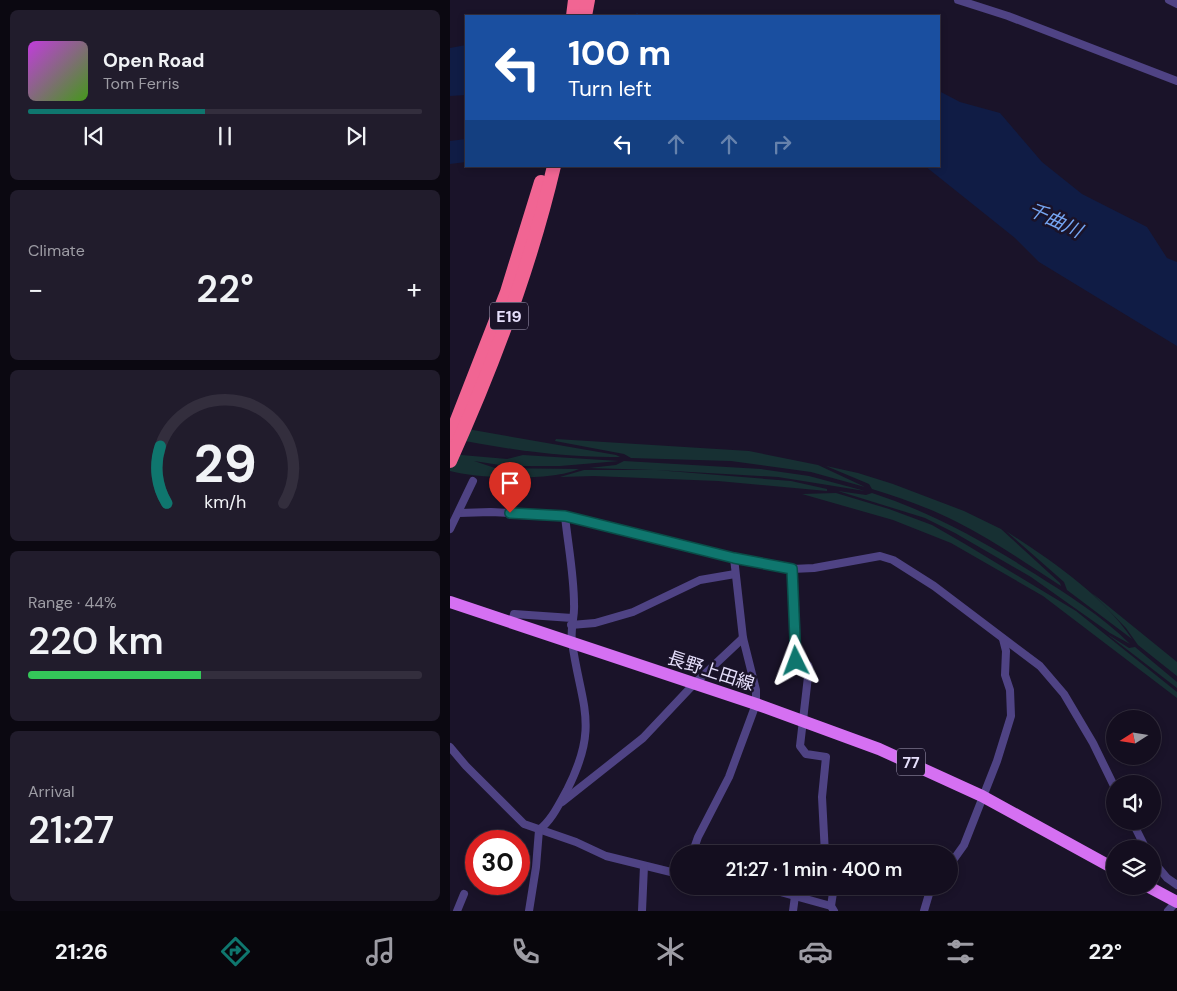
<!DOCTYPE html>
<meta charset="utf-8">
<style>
body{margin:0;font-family:"DM Sans","Noto Sans JP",sans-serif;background:#211c2c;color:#f1f3f6;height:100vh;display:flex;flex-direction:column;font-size:19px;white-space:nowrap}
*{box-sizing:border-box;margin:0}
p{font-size:16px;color:#9d9ca4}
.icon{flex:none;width:28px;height:28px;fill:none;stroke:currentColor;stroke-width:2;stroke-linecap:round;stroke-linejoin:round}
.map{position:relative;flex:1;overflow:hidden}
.drawer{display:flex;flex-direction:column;gap:10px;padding:10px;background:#0b0811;width:450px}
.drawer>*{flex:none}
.banner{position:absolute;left:15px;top:15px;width:475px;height:152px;border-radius:0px;box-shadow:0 2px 8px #0003,0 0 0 1px #332e3d;background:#1a4fa0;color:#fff;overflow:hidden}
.needle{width:32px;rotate:258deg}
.buttons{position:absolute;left:656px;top:710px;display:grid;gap:10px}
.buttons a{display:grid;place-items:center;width:55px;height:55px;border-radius:50%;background:#140e1f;box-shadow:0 2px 8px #0003,0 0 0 1px #332e3d;font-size:25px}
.speed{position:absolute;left:15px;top:830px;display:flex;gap:10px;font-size:25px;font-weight:700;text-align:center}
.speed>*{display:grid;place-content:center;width:65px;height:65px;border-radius:50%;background:#140e1f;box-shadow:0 2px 8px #0003,0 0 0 1px #332e3d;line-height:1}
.speed .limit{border:8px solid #d22;background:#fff;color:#111}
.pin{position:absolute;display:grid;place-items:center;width:42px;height:42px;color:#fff;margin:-51px -21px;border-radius:50% 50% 50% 0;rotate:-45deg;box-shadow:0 0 5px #0007}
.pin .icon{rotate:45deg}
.me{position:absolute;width:55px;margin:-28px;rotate:357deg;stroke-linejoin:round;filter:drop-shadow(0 0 4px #0008)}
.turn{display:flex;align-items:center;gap:18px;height:105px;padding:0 20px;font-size:22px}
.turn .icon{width:65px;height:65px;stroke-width:2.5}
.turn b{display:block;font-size:35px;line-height:42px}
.lanes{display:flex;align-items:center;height:48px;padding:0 20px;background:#0003;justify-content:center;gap:25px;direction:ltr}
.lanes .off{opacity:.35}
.big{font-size:38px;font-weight:600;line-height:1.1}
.drawer .tile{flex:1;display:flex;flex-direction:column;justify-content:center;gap:8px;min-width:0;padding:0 18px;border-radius:8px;background:#211c2c}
.drawer .dial{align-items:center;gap:0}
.dial svg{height:130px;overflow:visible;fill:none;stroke:#332e3d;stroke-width:7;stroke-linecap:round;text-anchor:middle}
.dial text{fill:#f1f3f6;stroke:none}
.song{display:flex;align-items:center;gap:15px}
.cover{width:60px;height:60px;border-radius:8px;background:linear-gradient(135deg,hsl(290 70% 55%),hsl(100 70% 35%))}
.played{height:5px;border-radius:2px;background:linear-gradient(90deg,#0f766e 45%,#332e3d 45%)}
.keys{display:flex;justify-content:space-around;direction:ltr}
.heat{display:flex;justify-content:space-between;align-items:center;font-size:28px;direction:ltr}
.charge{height:8px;border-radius:4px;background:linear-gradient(90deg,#34c759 44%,#332e3d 0)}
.trip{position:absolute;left:220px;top:845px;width:288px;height:50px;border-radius:25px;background:#140e1f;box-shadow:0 2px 8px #0003,0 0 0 1px #332e3d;font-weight:600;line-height:50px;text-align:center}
.menu{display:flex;height:80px;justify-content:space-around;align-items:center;background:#08060c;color:#9d9ca4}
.menu .icon{width:35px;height:35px}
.menu .on{color:#0f766e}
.menu b{font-size:22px;color:#f1f3f6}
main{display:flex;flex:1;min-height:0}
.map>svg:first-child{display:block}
.green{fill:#173033}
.water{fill:#101c45}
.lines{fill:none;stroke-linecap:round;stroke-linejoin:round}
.stream{stroke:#101c45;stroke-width:2}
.minor{stroke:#4f4384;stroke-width:8}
.primary{stroke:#d570f2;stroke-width:12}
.motorway{stroke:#f16593;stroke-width:14}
.route-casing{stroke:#0a4d48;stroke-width:12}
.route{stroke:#0f766e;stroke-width:9}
.labels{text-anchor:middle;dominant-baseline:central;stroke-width:5;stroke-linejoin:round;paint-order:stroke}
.shield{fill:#1a1329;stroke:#a9a2bd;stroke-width:1}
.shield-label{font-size:16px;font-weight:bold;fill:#e6dffc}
.street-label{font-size:18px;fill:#e6dffc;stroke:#1a1329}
.water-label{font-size:19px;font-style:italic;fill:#76a6f3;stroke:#1a1329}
</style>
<main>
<section class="drawer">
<div class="tile">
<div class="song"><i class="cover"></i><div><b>Open Road</b><p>Tom Ferris</p></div></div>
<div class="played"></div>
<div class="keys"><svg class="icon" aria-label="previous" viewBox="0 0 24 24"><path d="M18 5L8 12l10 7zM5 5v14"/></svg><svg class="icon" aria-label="pause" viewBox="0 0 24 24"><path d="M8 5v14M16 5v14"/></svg><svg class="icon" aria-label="next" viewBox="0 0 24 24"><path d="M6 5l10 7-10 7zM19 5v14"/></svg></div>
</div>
<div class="tile"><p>Climate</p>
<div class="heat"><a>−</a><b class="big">22°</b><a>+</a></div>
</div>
<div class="tile dial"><svg viewBox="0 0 100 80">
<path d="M14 69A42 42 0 1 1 86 69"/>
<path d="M14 69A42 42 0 0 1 10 34" stroke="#0f766e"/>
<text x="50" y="56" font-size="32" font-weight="700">29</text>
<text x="50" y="72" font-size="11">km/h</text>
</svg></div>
<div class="tile"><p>Range · 44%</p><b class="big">220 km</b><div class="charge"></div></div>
<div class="tile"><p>Arrival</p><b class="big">21:27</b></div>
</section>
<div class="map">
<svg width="727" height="911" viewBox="0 0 727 911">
<rect width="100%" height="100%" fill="#1a1329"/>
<!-- green -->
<g class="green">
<path d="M0 426 166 455 170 457C112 458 56 449 0 438Z"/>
<path d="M106 439 299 451 368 465 415 487 361 472 281 461 181 458 174 454 105 441Z"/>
<path d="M0 454 57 459 73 455 169 461 110 466H56L24 461 45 468 129 469C103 481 28 479 0 471Z"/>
<path d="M174 461 311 469 359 476 415 491 328 477 206 470 341 481 377 489V491L268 481 144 476 110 477 134 470H204L139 468 166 465Z"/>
<path d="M376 466 408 473 443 484 514 511 551 529 610 583 611 586C577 564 543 540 507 522 480 508 451 498 422 489L419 484Z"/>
<path d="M388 491 416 495 422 493C481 512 533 541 585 574 618 595 652 616 680 644L660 633 581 577 505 533 475 518Z"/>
<path d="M386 493 439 509 482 525 515 544 626 611 727 692V698L593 596 501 543 443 520 352 494Z"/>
<path d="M556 531C600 560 652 594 682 639L617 590 614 582Z"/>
<path d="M642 593 727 662V676L688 645 676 628Z"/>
<path d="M657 634 679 648 685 647 727 682V688Z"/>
</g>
<!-- water -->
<g class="water">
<path d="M16 45V95L0 96V48Z"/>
<path d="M489 91 510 102 550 113 592 162 632 194 697 227 717 258 727 262V346L589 262 565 238 475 166H489Z"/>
<path d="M16 139V162L0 164V141Z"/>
</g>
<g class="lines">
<!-- stream -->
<path class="stream" d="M187 14V16"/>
<!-- minor -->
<g class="minor">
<path d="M508 0 558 16 727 81"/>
<path d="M719 0 727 4"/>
<path d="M9 513 41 512 115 516 284 558 342 569 364 568 430 556 443 560 484 586 590 666 614 694 643 743 665 788"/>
<path d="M0 529 23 481"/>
<path d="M342 569 345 661 358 665 359 668 350 746 356 754 376 757 372 797 375 854"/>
<path d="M62 623 64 614 122 618"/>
<path d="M121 625 145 623 183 612 250 580 285 574"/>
<path d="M0 747 16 766 74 824 126 842 156 856 229 874"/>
<path d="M112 802 193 738 243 685 293 638"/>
<path d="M682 821 696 849"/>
<path d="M242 854 248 837 279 777 306 704V690L293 638 284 558"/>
<path d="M702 860 717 878 727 885"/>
<path d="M499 866 514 845 547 761 561 716 560 690 555 675 556 651 553 639"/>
<path d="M309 886 381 906"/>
<path d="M7 911 14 894"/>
<path d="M79 911 86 867 89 830C102 820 109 804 117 790 150 725 131 706 122 642 120 628 125 617 124 604 124 575 118 545 115 516"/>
<path d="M192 911 194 866"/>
<path d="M343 911 345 896"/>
<path d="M384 911 381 906 384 886"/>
<path d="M474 911 479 894 485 886"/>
<path d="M718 911 727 901"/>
</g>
<!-- primary -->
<g class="primary">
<path d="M0 602 306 704 429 749 532 796 665 869"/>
<path d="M697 886 727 902"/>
</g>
<!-- motorway -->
<g class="motorway">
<path d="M123 16 125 0"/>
<path d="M135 16 138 0"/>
<path d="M0 438 57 292 91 182"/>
<path d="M0 461C43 366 80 268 104 166"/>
</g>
</g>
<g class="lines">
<defs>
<path id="route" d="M60 513 115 516 284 558 342 569 346 661"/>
</defs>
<!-- route casing -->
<use href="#route" class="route-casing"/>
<!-- route -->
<use href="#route" class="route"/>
</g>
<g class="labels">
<!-- shield labels -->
<g class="shield">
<rect x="40" y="302.5" width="38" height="27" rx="4"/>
<rect x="447" y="748.5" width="28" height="27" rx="4"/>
</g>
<g class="shield-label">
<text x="59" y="316">E19</text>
<text x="461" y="762">77</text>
</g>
<!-- street labels -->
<g class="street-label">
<text transform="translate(261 671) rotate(18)">長野上田線</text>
</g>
<!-- water labels -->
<g class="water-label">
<text transform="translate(605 220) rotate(25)">千曲川</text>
</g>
</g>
</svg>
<div class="buttons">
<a><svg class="needle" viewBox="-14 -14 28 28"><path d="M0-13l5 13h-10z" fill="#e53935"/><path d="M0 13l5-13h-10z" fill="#9d9ca4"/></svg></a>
<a><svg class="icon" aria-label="sound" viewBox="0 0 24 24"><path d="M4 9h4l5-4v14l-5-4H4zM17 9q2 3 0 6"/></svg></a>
<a><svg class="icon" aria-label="layers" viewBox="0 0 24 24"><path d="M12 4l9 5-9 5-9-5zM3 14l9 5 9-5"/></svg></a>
</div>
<div class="speed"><div class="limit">30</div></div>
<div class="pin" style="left:60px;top:513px;background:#d93025"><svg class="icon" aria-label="arrive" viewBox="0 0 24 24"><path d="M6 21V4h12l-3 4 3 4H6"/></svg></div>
<svg class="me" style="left:346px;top:661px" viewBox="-20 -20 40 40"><path d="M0-17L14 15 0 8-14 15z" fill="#0f766e" stroke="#fff" stroke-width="4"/></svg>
<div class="trip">21:27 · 1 min · 400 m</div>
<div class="banner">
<div class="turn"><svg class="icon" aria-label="left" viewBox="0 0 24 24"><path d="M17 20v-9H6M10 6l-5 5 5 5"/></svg><div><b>100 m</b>Turn left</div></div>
<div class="lanes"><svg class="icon" aria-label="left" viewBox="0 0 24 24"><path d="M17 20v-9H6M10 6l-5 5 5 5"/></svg><svg class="icon off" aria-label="ahead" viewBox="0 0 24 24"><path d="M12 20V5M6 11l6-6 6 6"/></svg><svg class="icon off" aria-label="ahead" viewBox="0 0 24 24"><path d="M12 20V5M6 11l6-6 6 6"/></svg><svg class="icon off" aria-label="right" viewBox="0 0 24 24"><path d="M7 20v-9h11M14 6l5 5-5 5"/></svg></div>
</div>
</div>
</main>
<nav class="menu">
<b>21:26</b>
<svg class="icon on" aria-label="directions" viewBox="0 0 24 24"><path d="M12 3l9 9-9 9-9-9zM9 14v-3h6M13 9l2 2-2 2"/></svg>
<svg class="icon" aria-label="music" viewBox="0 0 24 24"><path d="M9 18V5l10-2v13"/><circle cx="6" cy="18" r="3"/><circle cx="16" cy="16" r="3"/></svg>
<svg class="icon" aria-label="phone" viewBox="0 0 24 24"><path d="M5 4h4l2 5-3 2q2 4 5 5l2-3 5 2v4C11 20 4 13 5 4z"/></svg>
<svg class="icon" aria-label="climate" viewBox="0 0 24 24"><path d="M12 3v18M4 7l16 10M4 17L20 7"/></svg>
<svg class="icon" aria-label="car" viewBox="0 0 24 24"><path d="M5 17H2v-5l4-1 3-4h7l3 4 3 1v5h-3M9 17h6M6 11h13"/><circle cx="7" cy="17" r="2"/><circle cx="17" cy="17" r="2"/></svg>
<svg class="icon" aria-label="filters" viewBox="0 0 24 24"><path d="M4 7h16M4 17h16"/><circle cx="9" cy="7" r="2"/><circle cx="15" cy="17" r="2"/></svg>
<b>22°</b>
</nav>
